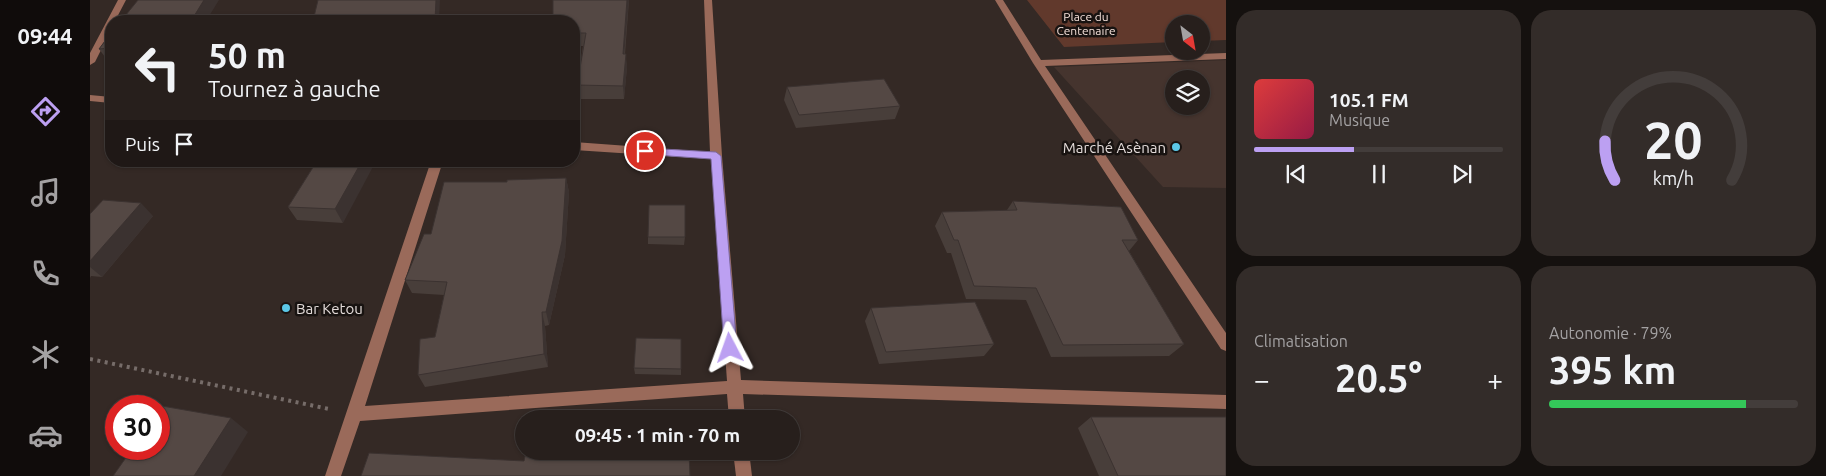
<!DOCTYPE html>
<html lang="fr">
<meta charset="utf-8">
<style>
body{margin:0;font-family:Ubuntu,sans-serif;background:#332c29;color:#f1f3f6;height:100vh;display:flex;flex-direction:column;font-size:19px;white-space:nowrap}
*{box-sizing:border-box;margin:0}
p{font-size:16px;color:#a4a2a3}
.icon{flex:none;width:28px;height:28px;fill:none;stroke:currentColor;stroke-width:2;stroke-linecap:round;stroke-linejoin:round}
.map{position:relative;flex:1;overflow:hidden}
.panel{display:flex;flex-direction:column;gap:10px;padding:10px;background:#15110f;width:600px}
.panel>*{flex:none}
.hud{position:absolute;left:15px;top:15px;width:475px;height:152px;border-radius:20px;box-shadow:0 1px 4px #0004,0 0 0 1px #433d3b;background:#271f1c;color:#f1f3f6;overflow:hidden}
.needle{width:32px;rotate:149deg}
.tools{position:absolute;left:1075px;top:15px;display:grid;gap:10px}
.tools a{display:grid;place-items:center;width:45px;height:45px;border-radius:50%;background:#271f1c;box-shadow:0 1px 4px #0004,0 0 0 1px #433d3b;font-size:25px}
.speed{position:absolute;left:15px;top:395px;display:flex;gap:10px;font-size:25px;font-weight:700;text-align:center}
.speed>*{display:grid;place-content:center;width:65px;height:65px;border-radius:50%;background:#271f1c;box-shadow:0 1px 4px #0004,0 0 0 1px #433d3b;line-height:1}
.speed .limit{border:8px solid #d22;background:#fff;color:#111}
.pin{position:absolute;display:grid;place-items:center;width:42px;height:42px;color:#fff;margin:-21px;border:2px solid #fff;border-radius:50%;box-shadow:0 1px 5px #0007}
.me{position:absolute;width:55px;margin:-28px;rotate:356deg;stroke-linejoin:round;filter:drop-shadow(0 0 4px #0008)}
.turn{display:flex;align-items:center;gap:18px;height:105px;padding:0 20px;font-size:22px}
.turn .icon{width:65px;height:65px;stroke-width:2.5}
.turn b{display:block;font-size:35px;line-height:42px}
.then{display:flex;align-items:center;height:48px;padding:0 20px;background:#0003;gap:10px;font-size:19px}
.big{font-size:38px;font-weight:700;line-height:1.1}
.panel .card{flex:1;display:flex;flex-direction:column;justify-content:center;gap:8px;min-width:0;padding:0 18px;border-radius:20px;background:#332c29}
.panel .dial{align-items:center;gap:0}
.dial svg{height:130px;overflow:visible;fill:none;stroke:#433d3b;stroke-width:7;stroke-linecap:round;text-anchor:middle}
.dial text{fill:#f1f3f6;stroke:none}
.song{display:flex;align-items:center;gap:15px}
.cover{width:60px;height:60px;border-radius:8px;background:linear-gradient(135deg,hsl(0 70% 55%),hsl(340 70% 35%))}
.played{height:5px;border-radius:2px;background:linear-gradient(90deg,#bca0f2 40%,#433d3b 40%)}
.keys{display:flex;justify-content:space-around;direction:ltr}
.heat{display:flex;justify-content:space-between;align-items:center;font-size:28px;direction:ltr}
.charge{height:8px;border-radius:4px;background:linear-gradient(90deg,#34c759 79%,#433d3b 0)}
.panel .tiles{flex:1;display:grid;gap:10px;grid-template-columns:repeat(2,1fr)}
.trip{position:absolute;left:425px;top:410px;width:285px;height:50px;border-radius:25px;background:#271f1c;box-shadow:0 1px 4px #0004,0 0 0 1px #433d3b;font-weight:700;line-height:50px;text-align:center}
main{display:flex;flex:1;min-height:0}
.tab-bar{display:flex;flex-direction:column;width:90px;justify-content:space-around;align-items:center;background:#100c0b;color:#a4a2a3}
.tab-bar .icon{width:35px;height:35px}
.tab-bar .active{color:#bca0f2}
.tab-bar b{font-size:22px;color:#f1f3f6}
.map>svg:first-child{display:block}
.built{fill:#45342e;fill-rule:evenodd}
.green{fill:#61392c}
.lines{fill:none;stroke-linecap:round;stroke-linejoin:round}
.path{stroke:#766c69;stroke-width:4;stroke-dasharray:3 4.5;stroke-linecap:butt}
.minor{fill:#9a6a5a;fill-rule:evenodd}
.wall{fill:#483e3a}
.shaded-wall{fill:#3b3230}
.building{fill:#544844;stroke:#3b3230}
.route{fill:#bca0f2;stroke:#7a689d}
.poi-dot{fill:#5bc7e7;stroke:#181311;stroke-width:2}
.labels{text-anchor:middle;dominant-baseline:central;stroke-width:5;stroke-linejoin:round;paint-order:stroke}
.far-park-label{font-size:12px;fill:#f3dfd8;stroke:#181311}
.poi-label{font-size:15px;fill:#e3dbd9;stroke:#181311;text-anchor:end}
</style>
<main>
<nav class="tab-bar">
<b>09:44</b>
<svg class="icon active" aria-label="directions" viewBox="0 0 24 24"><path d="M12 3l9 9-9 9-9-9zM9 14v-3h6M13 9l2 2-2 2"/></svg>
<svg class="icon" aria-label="music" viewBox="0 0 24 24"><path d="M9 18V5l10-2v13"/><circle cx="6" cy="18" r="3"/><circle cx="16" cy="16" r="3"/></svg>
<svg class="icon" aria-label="phone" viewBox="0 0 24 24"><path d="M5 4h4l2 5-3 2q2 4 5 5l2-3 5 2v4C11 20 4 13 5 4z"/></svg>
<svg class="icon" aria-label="climate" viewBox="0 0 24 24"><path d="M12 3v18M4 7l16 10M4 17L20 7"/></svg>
<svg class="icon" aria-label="car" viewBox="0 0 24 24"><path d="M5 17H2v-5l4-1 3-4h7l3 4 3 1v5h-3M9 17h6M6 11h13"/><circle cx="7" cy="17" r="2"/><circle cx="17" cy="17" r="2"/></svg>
</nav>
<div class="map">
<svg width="1136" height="476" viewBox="0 0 1136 476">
<rect width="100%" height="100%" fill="#342925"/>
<!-- built -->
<path class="built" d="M1136 60V188L1073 187 964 67ZM1084 79H1111V106H1084Z"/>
<!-- green -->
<path class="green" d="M937 0H1136V40L1111 41V24H1084V42L974 47Z"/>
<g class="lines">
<!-- path -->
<path class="path" d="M0 359 239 409"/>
<!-- minor -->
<g class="minor">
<path d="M28 0H36L25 21H21V30L5 62 0 65V53Z"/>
<path d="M614 0H622L632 156 651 380 1136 395V409L653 394 655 419H639L637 394 270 421 251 476H235L341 161H353L275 406 637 381 621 159 484 150V142L620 152Z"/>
<path d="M905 0H913L951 60 1136 53V59L955 66 1136 333V351L1131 349 943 63Z"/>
<path d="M0 95 21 97V103L0 101Z"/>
<path d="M643 451H659L662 476H646Z"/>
</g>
</g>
<!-- wall -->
<g class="wall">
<path d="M463 0H539L535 54 537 67 534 99H489L487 85 493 46H484V21Z"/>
<path d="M21 33V61H18L9 49Z"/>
<path d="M697 87 810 106 805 119 706 128 694 100Z"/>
<path d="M227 161 253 223 207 220 198 207Z"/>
<path d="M476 178 479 192 475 255 459 325 455 326 458 367 335 387 328 375 345 337 354 295 322 293 315 280 341 234 417 182Z"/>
<path d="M923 201 1048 240 1039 251 1094 344 1079 356 961 357 936 300 876 299 861 253H857L845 226 852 212 917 210Z"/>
<path d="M0 214 63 216 12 277 1 276 0 278Z"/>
<path d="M558 237H595L594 245 558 244Z"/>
<path d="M781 308 904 344 894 356 789 364 775 321Z"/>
<path d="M544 368 591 369V375L545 374Z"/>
<path d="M1001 417 1136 476H1009L988 428Z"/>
<path d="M570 451H599L600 476 434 461 571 456Z"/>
</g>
<!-- shaded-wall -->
<g class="shaded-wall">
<path d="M114 0H129L116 21H101Z"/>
<path d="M346 0H350L349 21H345Z"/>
<path d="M537 0H539L533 67V54Z"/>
<path d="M536 54 537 67 534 99 533 86Z"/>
<path d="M272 161H286L253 223 245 209Z"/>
<path d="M476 178 479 192 475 255 459 325 456 312Z"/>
<path d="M51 203 63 216 12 277 0 267V261Z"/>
<path d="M452 312 455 326 458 367 454 354Z"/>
<path d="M141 418 158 432 131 476H104Z"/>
</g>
<!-- building -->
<g class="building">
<path d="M48 0H114L101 21H31Z"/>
<path d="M228 0H346L345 21H223Z"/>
<path d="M463 0H537L533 54H536L533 86 487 85 496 33H484V21H463Z"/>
<path d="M21 33V48L9 49Z"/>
<path d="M794 79 810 106 709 115 697 87Z"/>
<path d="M227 161H272L245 209 198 207Z"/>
<path d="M476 178 472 241 456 312H452L454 354 328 375 330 339 345 337 357 282 315 280 334 234H341L354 182H417V180Z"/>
<path d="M13 200 51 203 0 261V214Z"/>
<path d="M923 201 1031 207 1048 240H1032L1094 344 973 345 946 288 884 286 868 240H864L852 212 927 210Z"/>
<path d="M559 205H595V237H558Z"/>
<path d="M885 302 904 344 796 352 781 308Z"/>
<path d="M546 338 591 339V369L544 368Z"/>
<path d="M72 406 141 418 104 476H23L42 449H69V411Z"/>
<path d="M599 412V419H567L566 417Z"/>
<path d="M1001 417H1136V476H1028Z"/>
<path d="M573 451H599L600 476H271L279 453 434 461 435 456H574Z"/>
</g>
<!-- route -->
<path class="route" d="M555 148 626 152 631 156 647 348 645 353 640 354 636 353 634 348 621 159 551 154 550 151Z"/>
<!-- markers -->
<g class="poi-dot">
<circle cx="1086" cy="147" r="5"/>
<circle cx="196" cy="308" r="5"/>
</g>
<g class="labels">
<!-- far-park labels -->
<g class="far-park-label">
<text x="996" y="16">Place du<tspan x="996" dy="14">Centenaire</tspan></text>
</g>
<!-- poi labels -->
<g class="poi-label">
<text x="1076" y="147">Marché Asènan</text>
<text x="206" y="308" text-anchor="start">Bar Ketou</text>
</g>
</g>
</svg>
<div class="tools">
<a><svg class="needle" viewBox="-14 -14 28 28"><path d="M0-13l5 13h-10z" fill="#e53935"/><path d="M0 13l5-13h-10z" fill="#a4a2a3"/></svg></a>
<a><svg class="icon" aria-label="layers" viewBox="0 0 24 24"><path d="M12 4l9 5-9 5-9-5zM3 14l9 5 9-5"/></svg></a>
</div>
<div class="speed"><div class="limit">30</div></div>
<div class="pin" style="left:555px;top:151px;background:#d93025"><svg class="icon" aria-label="arrive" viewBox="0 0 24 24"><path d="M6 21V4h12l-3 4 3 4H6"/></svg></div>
<svg class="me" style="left:640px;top:348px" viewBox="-20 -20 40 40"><path d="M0-17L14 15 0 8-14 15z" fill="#bca0f2" stroke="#fff" stroke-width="4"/></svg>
<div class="trip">09:45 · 1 min · 70 m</div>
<div class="hud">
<div class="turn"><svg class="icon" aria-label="left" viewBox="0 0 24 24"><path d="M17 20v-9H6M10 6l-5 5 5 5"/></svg><div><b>50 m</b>Tournez à gauche</div></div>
<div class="then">Puis<svg class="icon" aria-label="arrive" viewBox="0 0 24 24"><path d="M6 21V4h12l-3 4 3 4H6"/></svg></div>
</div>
</div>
<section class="panel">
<div class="tiles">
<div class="card">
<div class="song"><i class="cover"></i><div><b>105.1 FM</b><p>Musique</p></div></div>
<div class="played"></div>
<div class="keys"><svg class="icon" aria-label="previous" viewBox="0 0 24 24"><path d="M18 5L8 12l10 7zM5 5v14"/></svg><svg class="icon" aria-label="pause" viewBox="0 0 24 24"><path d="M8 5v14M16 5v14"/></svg><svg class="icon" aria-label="next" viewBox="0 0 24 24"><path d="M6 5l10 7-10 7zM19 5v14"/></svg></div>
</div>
<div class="card dial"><svg viewBox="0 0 100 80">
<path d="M14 69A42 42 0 1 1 86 69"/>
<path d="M14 69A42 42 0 0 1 8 45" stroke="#bca0f2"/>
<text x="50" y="56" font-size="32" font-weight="700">20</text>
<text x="50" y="72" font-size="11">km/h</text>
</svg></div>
<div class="card"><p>Climatisation</p>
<div class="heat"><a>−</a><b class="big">20.5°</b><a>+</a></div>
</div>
<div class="card"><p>Autonomie · 79%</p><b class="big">395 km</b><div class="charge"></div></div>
</div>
</section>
</main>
